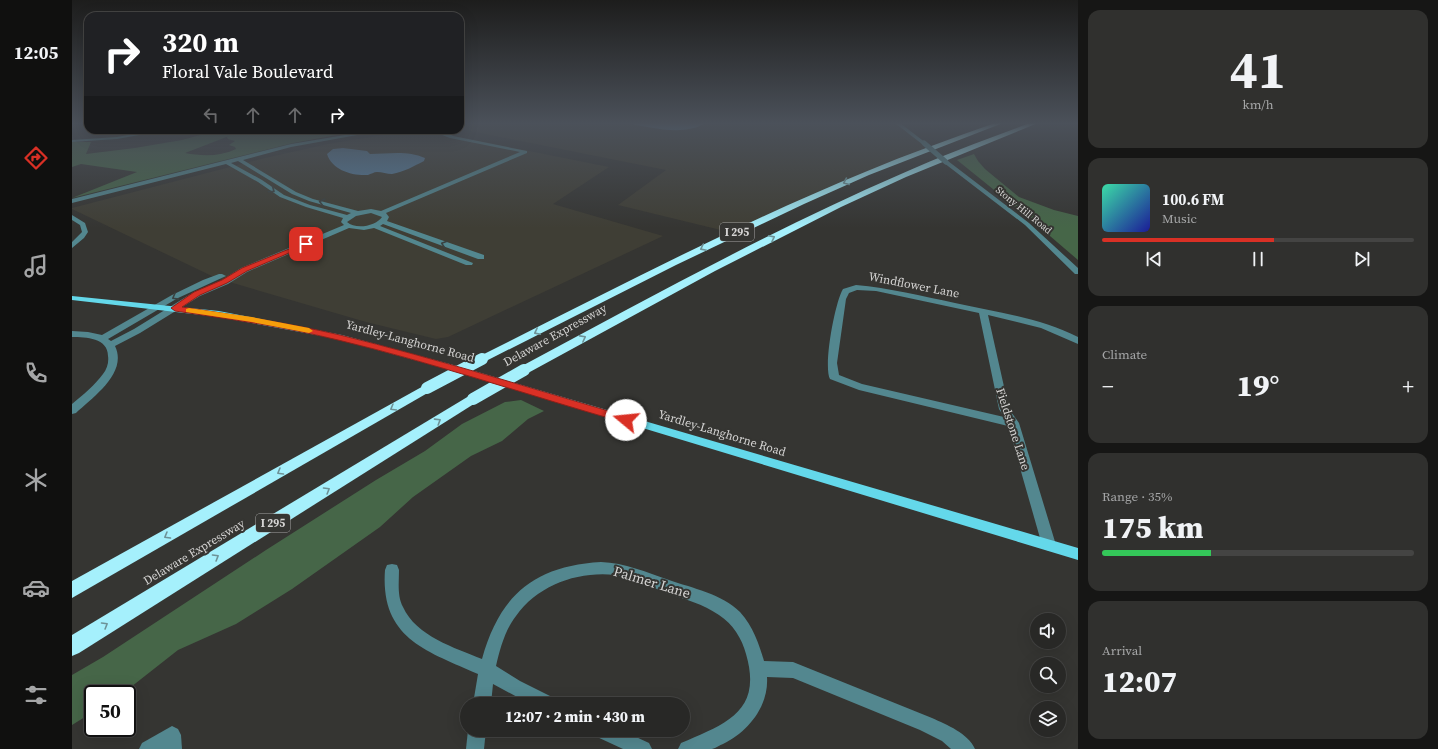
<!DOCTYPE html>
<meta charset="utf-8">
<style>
body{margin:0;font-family:"Source Serif 4",serif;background:#30302e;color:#f1f3f6;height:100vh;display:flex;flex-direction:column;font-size:15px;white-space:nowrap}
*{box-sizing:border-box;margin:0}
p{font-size:13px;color:#a5a6a7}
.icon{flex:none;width:22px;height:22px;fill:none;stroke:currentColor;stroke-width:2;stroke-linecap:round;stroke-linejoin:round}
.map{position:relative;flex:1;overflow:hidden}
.panel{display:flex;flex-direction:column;gap:10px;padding:10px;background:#161615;width:360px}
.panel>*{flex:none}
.hud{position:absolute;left:12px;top:12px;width:380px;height:122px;border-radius:12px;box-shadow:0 4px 16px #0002,0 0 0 1px #444443;background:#202124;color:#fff;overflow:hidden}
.buttons{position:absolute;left:958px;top:613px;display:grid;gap:8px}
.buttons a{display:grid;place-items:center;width:36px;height:36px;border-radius:50%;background:#282826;box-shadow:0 4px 16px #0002,0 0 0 1px #444443;font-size:20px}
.speed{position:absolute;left:12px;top:685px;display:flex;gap:8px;font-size:20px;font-weight:700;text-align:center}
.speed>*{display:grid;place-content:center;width:52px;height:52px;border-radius:50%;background:#282826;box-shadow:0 4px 16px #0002,0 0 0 1px #444443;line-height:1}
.speed .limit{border:2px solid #111;border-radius:6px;background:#fff;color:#111}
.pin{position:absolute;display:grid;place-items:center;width:34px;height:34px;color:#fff;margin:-17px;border-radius:8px;box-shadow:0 2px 6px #0006}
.me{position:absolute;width:44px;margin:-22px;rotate:287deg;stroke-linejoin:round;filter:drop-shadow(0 0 3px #0008)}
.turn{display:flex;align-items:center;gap:14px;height:84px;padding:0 12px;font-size:18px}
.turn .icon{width:52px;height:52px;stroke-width:2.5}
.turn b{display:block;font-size:28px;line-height:34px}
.lanes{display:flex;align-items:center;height:38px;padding:0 12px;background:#0003;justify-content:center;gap:20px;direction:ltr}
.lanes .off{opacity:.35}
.big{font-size:30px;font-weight:800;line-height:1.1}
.panel .card{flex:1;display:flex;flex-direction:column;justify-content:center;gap:6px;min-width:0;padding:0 14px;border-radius:12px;background:#30302e}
.panel .dial{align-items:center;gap:0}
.dial b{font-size:52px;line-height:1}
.song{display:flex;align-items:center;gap:12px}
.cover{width:48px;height:48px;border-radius:6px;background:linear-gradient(135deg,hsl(160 70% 55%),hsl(240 70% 35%))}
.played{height:4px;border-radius:2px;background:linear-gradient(90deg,#d93025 55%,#444443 55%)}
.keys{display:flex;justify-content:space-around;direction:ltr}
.heat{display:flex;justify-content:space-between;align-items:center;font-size:22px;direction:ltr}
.charge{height:6px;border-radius:3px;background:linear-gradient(90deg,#34c759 35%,#444443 0)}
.trip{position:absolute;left:388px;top:697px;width:230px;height:40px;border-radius:20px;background:#282826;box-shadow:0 4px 16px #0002,0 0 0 1px #444443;font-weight:800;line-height:40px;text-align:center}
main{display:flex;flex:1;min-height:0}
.tabs{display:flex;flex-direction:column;width:72px;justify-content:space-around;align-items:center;background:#10100f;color:#a5a6a7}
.tabs .icon{width:28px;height:28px}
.tabs .on{color:#d93025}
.tabs b{font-size:18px;color:#f1f3f6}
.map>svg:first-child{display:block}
.built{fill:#3f3e35}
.green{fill:#466648;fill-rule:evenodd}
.water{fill:#567d9c}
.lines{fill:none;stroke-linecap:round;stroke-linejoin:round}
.minor{fill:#53878f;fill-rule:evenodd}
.major{fill:#64d8ea;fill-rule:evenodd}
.highway{fill:#a5f0fc;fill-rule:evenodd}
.minor-bridge{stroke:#53878f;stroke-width:5}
.highway-bridge{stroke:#a5f0fc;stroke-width:12}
.oneway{stroke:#6d9297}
.oneway2{stroke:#3a4140}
.route{fill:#d93025;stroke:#8d1f18}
.slow{fill:#f59e0b}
.labels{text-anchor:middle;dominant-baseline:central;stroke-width:4;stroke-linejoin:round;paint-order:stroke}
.far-street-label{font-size:10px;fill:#d5d4d3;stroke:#353532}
.shield{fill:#353532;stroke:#a5a4a3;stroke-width:1}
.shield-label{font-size:11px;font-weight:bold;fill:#d5d4d3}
.street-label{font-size:12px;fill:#d5d4d3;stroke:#353532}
.near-street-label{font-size:14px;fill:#d5d4d3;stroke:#353532}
</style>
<main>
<nav class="tabs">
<b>12:05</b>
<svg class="icon on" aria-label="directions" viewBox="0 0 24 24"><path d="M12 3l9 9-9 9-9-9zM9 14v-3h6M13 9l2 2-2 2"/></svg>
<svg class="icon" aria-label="music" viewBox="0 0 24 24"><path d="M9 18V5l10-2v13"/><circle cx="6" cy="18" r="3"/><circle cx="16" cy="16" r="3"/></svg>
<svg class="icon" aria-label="phone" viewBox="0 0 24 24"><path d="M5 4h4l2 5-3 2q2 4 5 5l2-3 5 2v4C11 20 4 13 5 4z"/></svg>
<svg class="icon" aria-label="climate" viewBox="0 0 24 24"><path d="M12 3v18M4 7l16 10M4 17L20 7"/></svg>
<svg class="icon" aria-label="car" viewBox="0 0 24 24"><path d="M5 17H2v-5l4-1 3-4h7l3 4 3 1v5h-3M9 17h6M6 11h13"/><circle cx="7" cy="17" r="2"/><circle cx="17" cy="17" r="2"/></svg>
<svg class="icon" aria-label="filters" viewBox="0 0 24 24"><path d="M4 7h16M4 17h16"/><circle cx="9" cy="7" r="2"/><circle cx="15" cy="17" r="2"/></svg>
</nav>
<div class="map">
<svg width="1006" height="749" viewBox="0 0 1006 749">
<rect width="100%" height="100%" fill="#353532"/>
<!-- built -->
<g class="built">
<path d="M388 123H825L857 148 661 233 546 205 594 170 388 129Z"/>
<path d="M341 130H373L378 135 537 167 481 204 591 236 376 337 364 339 294 322 144 278 0 209V208L193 158 256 144Z"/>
</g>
<!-- green -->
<g class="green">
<path d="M147 130H274L276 133 221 143 0 198 65 172 9 164 0 167V142H19L14 154 63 148 110 140ZM157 136 155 137 156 139 163 141 157 145 163 147 164 149C147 157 130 156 113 153Z"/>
<path d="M902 154 906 161 913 169 947 197 982 210 1006 216V260L957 218 885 160Z"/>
<path d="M449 400 472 411 456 419 430 441 399 456 341 497 308 527 220 589 164 624 106 650 50 694H21V712L0 725V675L31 657 194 550 304 480 353 451 390 424 433 402Z"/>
</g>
<!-- water -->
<g class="water">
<path d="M554 123H633C612 137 577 127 554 123Z"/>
<path d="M271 148 295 151 298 154C316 154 335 150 353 158L352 161C342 166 332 172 320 174 315 174 310 172 305 172 302 172 299 174 296 175 280 176 260 170 255 154L261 149Z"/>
</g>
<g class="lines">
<!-- minor -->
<g class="minor">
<path d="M823 123H828L854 143 850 144Z"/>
<path d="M85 130H95L45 139 0 142V140L45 137Z"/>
<path d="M303 130H313L219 147 171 160 224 192 241 199 286 211 299 209 309 211 448 152 378 138 370 135 366 130H371L381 136 455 151V153L314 213 317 217 315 221 412 255V259H406L311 224 308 226 401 263 400 265H394L302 228 292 230 277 228 175 272 156 284 128 296 68 333 43 346C56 373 21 397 4 413L0 414V404C11 395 23 385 31 374 35 369 37 362 36 356 36 338 14 337 0 337V331L16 332 30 335 100 295 131 280 147 274H150L154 276 106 298 36 339 39 341 62 329 122 292 150 280 169 268 272 225 269 222 271 218 234 207 208 197 186 182 154 164 0 203V199L219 144ZM166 161 220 194 237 201 279 213 275 215 238 205 212 195 190 180 159 163ZM299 213 310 217C304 226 284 230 275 222L284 216Z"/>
<path d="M872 161H876L957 223 1006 268V274H1003L953 225 872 163Z"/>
<path d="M0 215 13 223 16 232 12 238 0 248V242L10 232 8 225 0 220Z"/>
<path d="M784 285C817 288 850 296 883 303 924 312 968 318 1006 337V344L969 328 916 315 937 409 947 423 984 545 982 549 977 551 972 549 970 545 936 426 787 390 758 379C751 366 763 302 771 289ZM785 290 804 291 907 313 927 409 932 417 790 384 767 375 765 363 774 299 777 293Z"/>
<path d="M529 562C553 563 574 572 597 580 620 588 650 594 668 612 681 626 687 644 692 661L721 662 860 718C875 725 896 733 903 749H879L870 741 848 730 721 678 695 677C697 706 676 732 651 744 648 745 644 748 640 749 630 749 616 749 606 749L609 743C653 724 691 712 674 654 670 639 661 624 647 615 631 604 613 599 594 593 578 586 561 578 543 575 506 571 466 585 444 616 433 630 428 649 424 666L448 681 482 698 485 704H458L421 684 419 704H401L406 674C354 651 308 638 313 570L315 565 320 564 325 565 327 570C327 582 325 596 331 607 344 636 383 648 410 659 428 595 462 566 529 562Z"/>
<path d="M100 726 106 729 109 735 110 749H67L70 743Z"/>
<path d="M396 730H414L412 749H394Z"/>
<path d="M520 730H549L577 743 580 749H551L523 736Z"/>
</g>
<!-- major -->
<path class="major" d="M0 296 147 311 270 335 385 366 1006 548V560L379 370 266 339 147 317 0 300Z"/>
<!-- highway -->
<g class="highway">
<path d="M923 123H931L797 175 732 204 604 265 414 361H406L404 359 406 357C534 293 661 226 793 172 836 154 880 138 923 123Z"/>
<path d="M958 123H966L834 177 769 207 643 271 456 373H448L446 370 448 367C573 300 698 231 829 174 871 155 915 139 958 123Z"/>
<path d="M355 384 359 385 361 388 359 391 0 598V581Z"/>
<path d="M401 395 405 396 407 399 405 402 7 653 0 656V635L397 396Z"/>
</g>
<!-- minor-bridge -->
<path class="minor-bridge" d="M852 143 874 162"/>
<!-- highway-bridge -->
<g class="highway-bridge">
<path d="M355 388 410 359"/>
<path d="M401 399 452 370"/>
</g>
</g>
<!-- one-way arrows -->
<defs><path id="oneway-chevron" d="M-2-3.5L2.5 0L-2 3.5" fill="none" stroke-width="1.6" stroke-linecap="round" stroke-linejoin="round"/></defs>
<g class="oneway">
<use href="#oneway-chevron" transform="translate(774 182) rotate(157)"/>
<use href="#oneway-chevron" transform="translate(700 238) rotate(-27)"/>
<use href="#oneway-chevron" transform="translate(631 248) rotate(154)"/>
<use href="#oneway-chevron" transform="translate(465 332) rotate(153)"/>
<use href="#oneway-chevron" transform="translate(511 338) rotate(-28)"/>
<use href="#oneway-chevron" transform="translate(321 408) rotate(150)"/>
<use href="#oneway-chevron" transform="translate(366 421) rotate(-32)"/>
<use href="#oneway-chevron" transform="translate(208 472) rotate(150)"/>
<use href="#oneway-chevron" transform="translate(255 490) rotate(-31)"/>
<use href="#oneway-chevron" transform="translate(95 536) rotate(150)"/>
<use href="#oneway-chevron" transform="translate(144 557) rotate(-31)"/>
<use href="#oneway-chevron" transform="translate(33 625) rotate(-31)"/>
</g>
<g class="oneway2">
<use href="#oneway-chevron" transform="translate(200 190) rotate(37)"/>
<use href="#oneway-chevron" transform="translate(250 202) rotate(-166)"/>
<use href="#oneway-chevron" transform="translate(372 244) rotate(-161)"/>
<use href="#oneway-chevron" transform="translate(103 297) rotate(151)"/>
</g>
<!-- sky -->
<linearGradient id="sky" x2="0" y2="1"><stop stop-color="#1d1d1c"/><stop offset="0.54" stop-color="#4b515a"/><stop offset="1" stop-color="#4b515a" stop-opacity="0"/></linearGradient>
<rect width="1006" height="228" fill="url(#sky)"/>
<!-- route -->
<path class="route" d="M232 243 238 244 175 271 155 283 128 295 110 307C163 315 216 323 268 335 366 359 461 389 557 417L559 420 554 423C458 396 363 363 266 340 213 327 158 319 103 311L99 308 122 292 150 280 170 268Z"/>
<!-- slow -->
<path class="slow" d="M117 308 180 317 237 328 241 331 237 333 180 322 114 312V309Z"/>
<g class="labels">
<!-- far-street labels -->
<g class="far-street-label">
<text transform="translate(952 210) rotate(39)">Stony Hill Road</text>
</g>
<!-- shield labels -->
<g class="shield">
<rect x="648" y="223" width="34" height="18" rx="3"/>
<rect x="184" y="514" width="34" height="18" rx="3"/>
</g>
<g class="shield-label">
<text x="665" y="232">I 295</text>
<text x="201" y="523">I 295</text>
</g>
<!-- street labels -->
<g class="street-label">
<text transform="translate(842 285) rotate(11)">Windflower Lane</text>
<text transform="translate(483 335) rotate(-29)">Delaware Expressway</text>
<text transform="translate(338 341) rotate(15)">Yardley-Langhorne Road</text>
<text transform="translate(941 429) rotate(72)">Fieldstone Lane</text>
<text transform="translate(650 433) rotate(17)">Yardley-Langhorne Road</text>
<text transform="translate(122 552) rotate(-31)">Delaware Expressway</text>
</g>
<!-- near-street labels -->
<g class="near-street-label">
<text transform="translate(580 582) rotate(17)">Palmer Lane</text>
</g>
</g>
</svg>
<div class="buttons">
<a><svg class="icon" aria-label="sound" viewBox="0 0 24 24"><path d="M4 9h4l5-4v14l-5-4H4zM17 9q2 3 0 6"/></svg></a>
<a><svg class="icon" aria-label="search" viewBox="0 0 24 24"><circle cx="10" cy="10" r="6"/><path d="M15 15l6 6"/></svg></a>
<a><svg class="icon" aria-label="layers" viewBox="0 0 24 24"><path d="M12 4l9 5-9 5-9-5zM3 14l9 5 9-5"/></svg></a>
</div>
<div class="speed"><div class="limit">50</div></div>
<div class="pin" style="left:234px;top:244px;background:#d93025"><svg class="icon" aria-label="arrive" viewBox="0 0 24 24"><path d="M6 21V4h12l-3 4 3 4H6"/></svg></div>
<svg class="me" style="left:554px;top:420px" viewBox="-20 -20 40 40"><circle r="19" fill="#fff"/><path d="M0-13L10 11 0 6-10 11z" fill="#d93025"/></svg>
<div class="trip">12:07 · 2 min · 430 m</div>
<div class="hud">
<div class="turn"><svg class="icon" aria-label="right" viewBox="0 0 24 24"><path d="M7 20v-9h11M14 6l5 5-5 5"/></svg><div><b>320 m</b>Floral Vale Boulevard</div></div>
<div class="lanes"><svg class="icon off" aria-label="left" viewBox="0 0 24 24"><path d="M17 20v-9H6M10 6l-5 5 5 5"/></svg><svg class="icon off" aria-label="ahead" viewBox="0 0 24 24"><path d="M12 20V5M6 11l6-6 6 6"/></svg><svg class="icon off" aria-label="ahead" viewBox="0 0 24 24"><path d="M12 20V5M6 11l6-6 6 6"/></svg><svg class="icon" aria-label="right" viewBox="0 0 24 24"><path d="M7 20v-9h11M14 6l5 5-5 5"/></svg></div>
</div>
</div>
<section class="panel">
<div class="card dial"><b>41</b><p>km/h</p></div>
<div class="card">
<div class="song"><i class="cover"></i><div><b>100.6 FM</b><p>Music</p></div></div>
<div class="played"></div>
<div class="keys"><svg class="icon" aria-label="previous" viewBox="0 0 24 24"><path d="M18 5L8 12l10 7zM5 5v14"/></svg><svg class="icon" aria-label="pause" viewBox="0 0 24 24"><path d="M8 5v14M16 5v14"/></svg><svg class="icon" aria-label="next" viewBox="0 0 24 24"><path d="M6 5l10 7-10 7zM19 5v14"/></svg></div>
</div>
<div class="card"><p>Climate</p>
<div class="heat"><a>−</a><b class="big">19°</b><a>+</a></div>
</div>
<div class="card"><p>Range · 35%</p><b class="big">175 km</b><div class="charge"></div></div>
<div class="card"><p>Arrival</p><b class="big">12:07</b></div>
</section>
</main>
